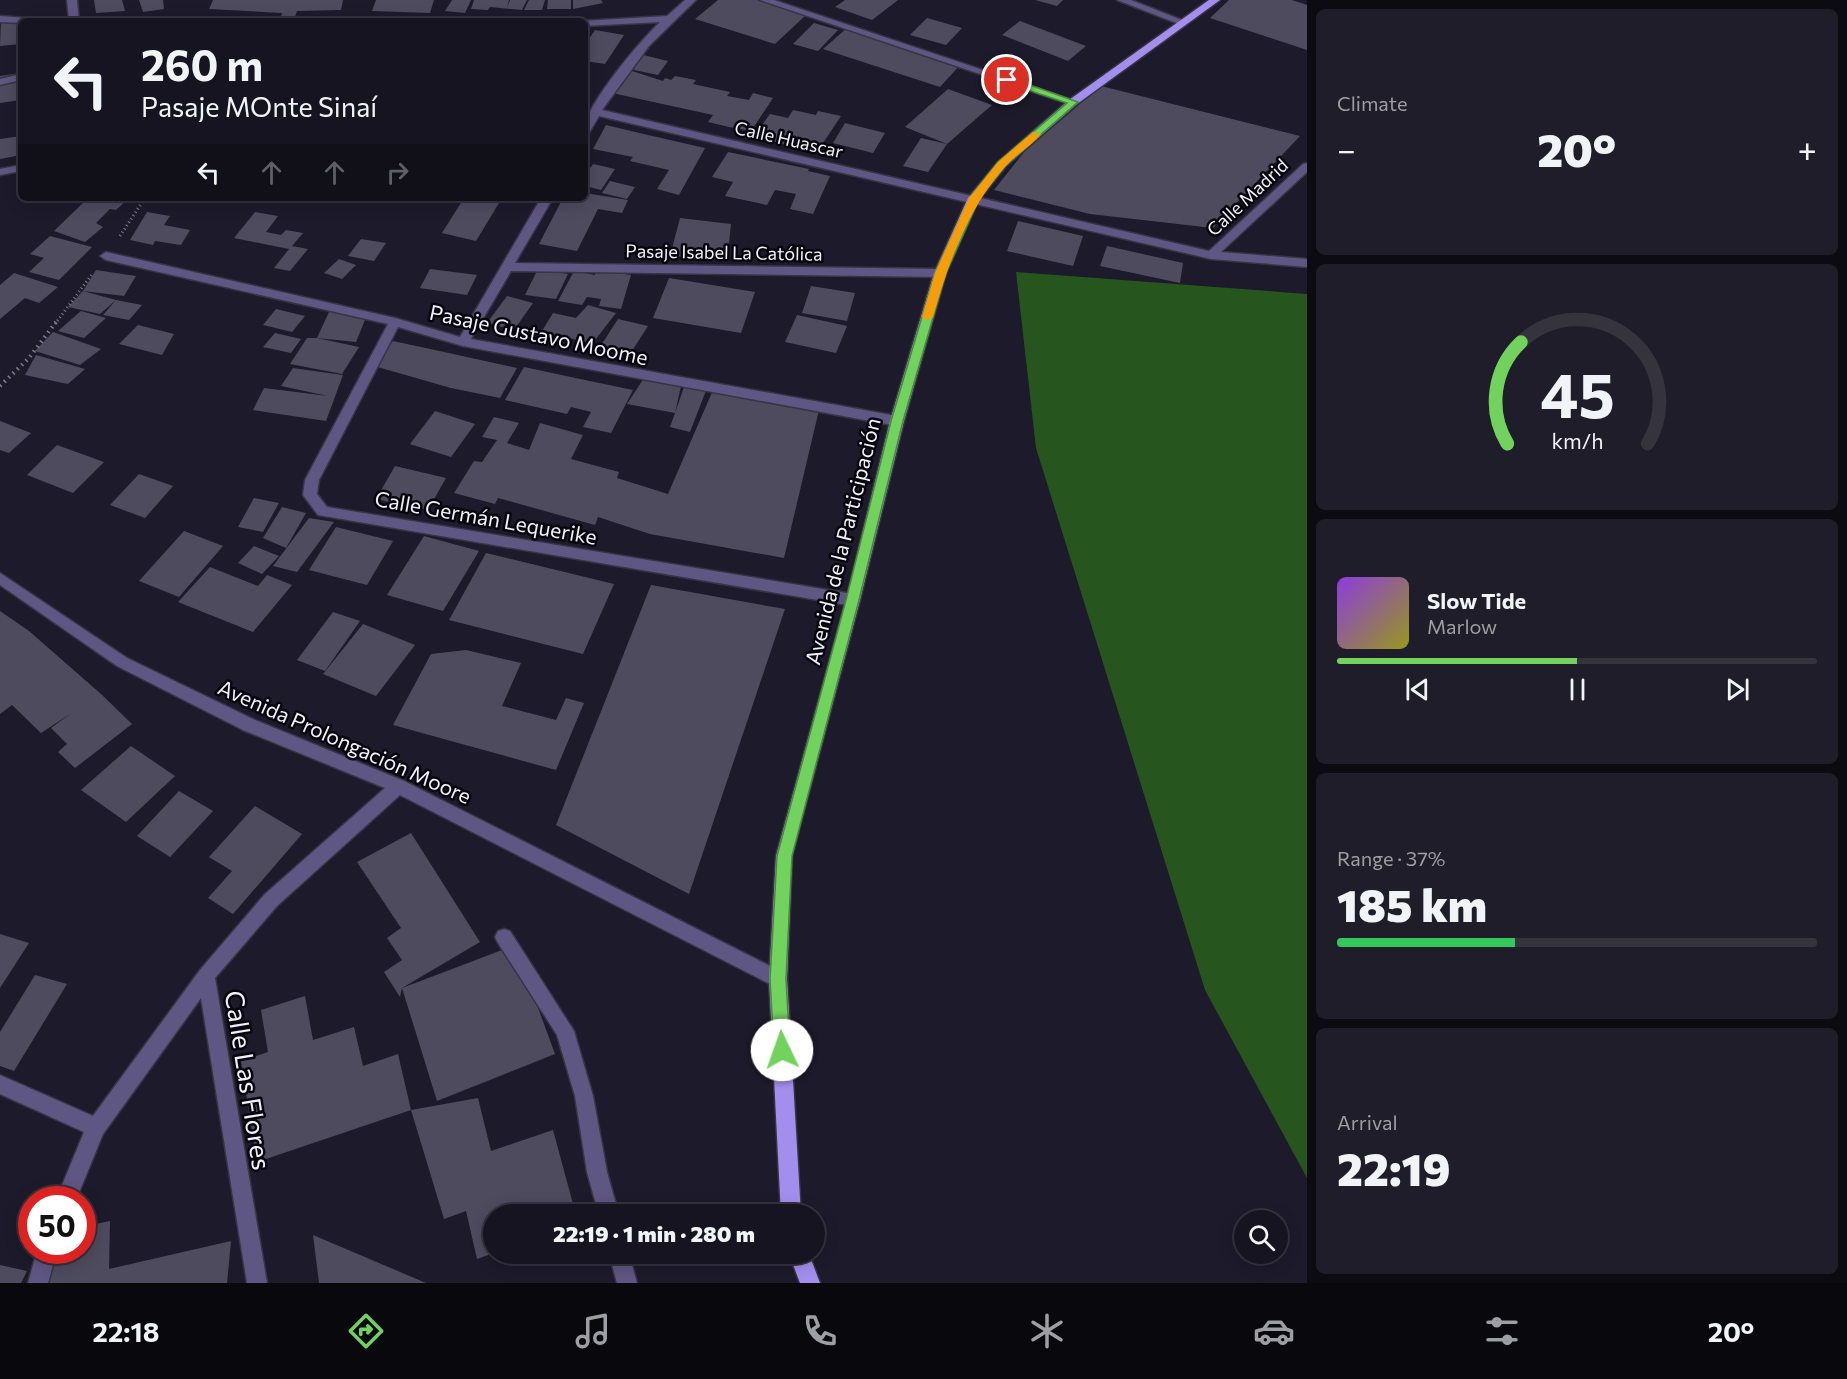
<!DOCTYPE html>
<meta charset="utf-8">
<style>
body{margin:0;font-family:Commissioner,sans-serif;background:#1f1d29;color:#f1f3f6;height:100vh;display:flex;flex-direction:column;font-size:22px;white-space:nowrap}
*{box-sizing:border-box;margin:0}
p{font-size:20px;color:#9e9ea5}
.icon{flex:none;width:33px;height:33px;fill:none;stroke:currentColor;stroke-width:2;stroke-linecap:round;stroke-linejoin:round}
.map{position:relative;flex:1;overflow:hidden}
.sheet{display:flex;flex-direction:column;gap:9px;padding:9px;background:#0c0b12;width:540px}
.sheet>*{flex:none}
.guide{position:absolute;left:18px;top:18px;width:570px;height:183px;border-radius:9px;box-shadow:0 3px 15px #0003,0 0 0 2px #35333e;background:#161420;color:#f1f3f6;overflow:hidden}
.controls{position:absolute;left:1234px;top:1210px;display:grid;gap:12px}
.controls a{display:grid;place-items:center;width:54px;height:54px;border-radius:50%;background:#161420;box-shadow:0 3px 15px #0003,0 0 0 2px #35333e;font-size:30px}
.speed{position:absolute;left:18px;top:1186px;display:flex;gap:12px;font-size:30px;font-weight:700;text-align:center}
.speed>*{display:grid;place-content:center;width:78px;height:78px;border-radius:50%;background:#161420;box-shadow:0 3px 15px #0003,0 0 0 2px #35333e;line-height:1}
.speed .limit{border:9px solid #d22;background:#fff;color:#111}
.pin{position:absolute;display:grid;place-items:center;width:51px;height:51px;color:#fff;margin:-26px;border:3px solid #fff;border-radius:50%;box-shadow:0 2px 6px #0007}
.me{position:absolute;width:66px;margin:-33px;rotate:357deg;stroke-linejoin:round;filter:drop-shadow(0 0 4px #0008)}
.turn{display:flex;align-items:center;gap:21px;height:126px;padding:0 24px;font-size:27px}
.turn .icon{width:78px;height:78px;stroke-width:2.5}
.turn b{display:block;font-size:42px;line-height:51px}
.lanes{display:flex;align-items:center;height:57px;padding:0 24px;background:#0003;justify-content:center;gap:30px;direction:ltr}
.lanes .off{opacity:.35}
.big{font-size:45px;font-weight:800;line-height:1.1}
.sheet .card{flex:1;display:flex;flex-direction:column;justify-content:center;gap:9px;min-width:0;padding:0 21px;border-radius:9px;background:#1f1d29}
.sheet .dial{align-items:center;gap:0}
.dial svg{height:156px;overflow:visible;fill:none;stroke:#35333e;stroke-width:7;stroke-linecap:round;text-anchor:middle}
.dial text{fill:#f1f3f6;stroke:none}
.song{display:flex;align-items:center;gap:18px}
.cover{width:72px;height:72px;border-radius:9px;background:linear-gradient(135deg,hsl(270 70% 55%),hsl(60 70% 35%))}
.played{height:6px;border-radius:3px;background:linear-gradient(90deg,#71d35e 50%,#35333e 50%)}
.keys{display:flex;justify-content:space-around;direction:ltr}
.heat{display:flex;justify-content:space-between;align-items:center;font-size:33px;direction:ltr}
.charge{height:9px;border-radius:4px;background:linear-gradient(90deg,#34c759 37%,#35333e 0)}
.trip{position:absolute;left:483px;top:1204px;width:342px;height:60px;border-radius:30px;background:#161420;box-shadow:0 3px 15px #0003,0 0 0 2px #35333e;font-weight:800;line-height:60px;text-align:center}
.menu{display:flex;height:96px;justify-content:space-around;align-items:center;background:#09080d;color:#9e9ea5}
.menu .icon{width:42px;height:42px}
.menu .on{color:#71d35e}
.menu b{font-size:27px;color:#f1f3f6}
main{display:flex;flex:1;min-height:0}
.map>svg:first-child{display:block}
.forest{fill:#27551e}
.building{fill:#4e4b5f}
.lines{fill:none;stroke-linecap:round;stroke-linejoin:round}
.minor-casing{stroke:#373444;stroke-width:3}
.major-casing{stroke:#373444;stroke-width:3}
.path-far1{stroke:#807e8d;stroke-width:3;stroke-dasharray:1 3;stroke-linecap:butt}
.path{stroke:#807e8d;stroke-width:4;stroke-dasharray:1.5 4.5;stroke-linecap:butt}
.minor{fill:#5f5783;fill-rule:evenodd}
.major{fill:#a28fed;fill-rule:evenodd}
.route{fill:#71d35e;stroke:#49893d;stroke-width:1.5}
.slow{fill:#f59e0b}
.labels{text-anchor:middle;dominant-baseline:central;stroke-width:5;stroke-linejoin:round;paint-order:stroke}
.far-street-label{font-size:18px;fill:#f3f1fe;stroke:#07060d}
.street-label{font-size:21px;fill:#f3f1fe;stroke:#07060d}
.near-street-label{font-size:26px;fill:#f3f1fe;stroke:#07060d}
</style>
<main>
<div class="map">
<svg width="1307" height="1283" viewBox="0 0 1307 1283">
<rect width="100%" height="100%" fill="#1d1a2b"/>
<!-- forest -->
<path class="forest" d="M1016 272 1307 294V1178L1205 990 1036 448Z"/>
<!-- building -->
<g class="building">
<path d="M94 0H122L125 11 96 13Z"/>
<path d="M139 0H163L164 9 143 12Z"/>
<path d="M213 0H343L341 10 297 11 294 20H280L282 13 209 9Z"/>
<path d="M376 0H434L430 13 372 11Z"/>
<path d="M452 0H471L465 13 445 11Z"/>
<path d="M474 0H509L507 8 510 0H527L522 10 490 7 488 10 471 9Z"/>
<path d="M529 0H545L542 10H524Z"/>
<path d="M548 0H571V9H547Z"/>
<path d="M573 0H601L603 3 573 9Z"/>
<path d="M718 0H757L806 15 775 44 695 19Z"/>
<path d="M845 0H898L872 20 835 7Z"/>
<path d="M1035 0H1063L1057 6Z"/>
<path d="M1229 0H1292L1307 5V50L1210 18Z"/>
<path d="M927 18 962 28 946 45 910 35Z"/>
<path d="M1 20 21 22V44L0 46Z"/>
<path d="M1020 21 1086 46 1068 61 1002 35Z"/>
<path d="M814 23 838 30 818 51 793 44Z"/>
<path d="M847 28 961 64 940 87 823 49Z"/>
<path d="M595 30 624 35 605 64 585 61V45Z"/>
<path d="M639 54 668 61 658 75 634 70Z"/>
<path d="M632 71 663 81 665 78 671 80 675 76 696 80 693 84 730 92 727 96 749 100 753 93 773 98 751 131 729 127 708 122 713 115 612 93Z"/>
<path d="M21 73V100L0 103V76Z"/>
<path d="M1101 86 1300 136 1213 228 1090 214 994 190 1025 151Z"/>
<path d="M948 89 992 105 947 144 905 127Z"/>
<path d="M793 110 816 115 818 111 841 116 817 152 753 137 770 114 788 118Z"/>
<path d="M845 123 885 133 873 153 833 143Z"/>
<path d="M606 125 648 135 705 148 679 195 657 189 669 170 630 161 633 157 593 149Z"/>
<path d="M21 136V155L0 159V139Z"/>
<path d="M921 138 947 144 928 172 903 166Z"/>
<path d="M728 152 809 169 808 171 830 176 813 214 790 209 796 194 775 190 767 205 725 196 733 182 712 177Z"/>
<path d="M593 164 615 169 601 190 585 186V175Z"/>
<path d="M610 181 635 187 627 199 602 193Z"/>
<path d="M585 193 628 200 622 213 598 209 577 251 539 244 563 198H585Z"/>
<path d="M88 198H129L116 210 110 209 96 223 103 227 85 242 54 231Z"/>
<path d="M464 198H502L476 241 442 233Z"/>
<path d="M147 212 170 216 164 225 190 230 181 245 155 241 153 245 130 240Z"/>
<path d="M255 212 278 216 266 232 281 235 286 230 303 233 292 246 308 249 290 271 274 268 289 249 234 238Z"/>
<path d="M680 218 731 224 727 261 670 256Z"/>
<path d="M1018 221 1083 236 1073 266 1007 251Z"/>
<path d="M50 236 92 247 59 280 29 272 44 258 30 254Z"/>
<path d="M361 239 386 243 374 261 348 256Z"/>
<path d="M1107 246 1183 263 1180 283 1100 266Z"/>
<path d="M339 259 356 265 342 279 324 273Z"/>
<path d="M430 269 477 275 467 295 420 288Z"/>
<path d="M538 269 568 274 556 299 525 295Z"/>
<path d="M96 270 136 276 124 296 83 291Z"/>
<path d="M596 270 631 275 621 309 599 306 601 299 587 297 582 305 558 301 574 271 595 275Z"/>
<path d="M14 273 58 287 39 303 25 298 0 319V285Z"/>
<path d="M669 278 755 292 741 333 653 318Z"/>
<path d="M811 286 855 293 847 321 802 313Z"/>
<path d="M83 291 116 300 142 305 129 320 103 315 116 300 100 314 68 307Z"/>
<path d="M507 296 533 303 514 330 487 323Z"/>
<path d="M588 305 616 313 592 344 542 331 553 313 576 318Z"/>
<path d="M276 309 305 316 292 332 263 325Z"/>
<path d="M81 311 106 318 84 338 58 331Z"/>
<path d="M329 312 367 315 356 342 317 338 359 347 342 374 290 364 307 338H317Z"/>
<path d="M797 315 847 326 836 353 785 342Z"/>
<path d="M618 319 648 326 630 354 600 347Z"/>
<path d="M138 325 174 334 162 355 119 344Z"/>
<path d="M53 332 101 349 80 365 35 351Z"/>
<path d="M275 333 301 339 291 353 263 347Z"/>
<path d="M393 341 435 350 517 368 500 398 451 388 374 366Z"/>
<path d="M36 355 85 369 68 384 25 375Z"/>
<path d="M524 367 585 380 633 390 611 433 583 427 591 412 571 407 567 414 505 400Z"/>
<path d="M293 368 343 375 326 421 253 410 264 388 328 396 281 386Z"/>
<path d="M644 378 681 386 675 413 685 384 707 388 690 432 670 427 675 413 627 404Z"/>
<path d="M713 390 819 410 784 558 650 534 598 517 595 525 498 498 495 504 454 493 474 461 482 462 497 440 482 437 494 417 519 423 507 443 529 450 540 423 583 435 571 459 619 472 617 478 668 494Z"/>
<path d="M435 411 475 424 451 457 410 444Z"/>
<path d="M0 421 31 433 9 453 0 450Z"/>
<path d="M57 445 104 462 73 493 27 475Z"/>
<path d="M395 466 446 478 428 510 376 499Z"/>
<path d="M139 474 173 486 145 518 110 505Z"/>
<path d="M254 498 279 503 263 532 238 527Z"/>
<path d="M282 507 306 513 286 548 263 538Z"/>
<path d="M309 518 334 522 297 572 273 566Z"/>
<path d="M336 527 393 541 367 585 309 570Z"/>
<path d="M184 531 223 546 179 597 139 581Z"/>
<path d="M424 536 479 551 443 611 387 595Z"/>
<path d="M254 546 279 556 262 574 238 563Z"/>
<path d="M486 553 614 584 583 654 449 620Z"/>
<path d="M210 567 258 586 267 575 292 585 253 632 178 602Z"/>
<path d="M651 585 785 609 689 894 556 825Z"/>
<path d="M0 611 29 631 101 694 132 724 75 768 58 752 67 744 51 728 70 714 41 733 12 705 0 714Z"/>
<path d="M333 612 360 621 325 671 297 660Z"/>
<path d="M363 624 415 645 376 696 323 674Z"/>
<path d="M466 650 521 663 502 706 556 720 566 698 584 703 556 770 393 725 431 654Z"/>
<path d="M131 746 175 776 126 822 81 790Z"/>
<path d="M179 791 213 811 170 857 137 836Z"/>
<path d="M255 806 302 834 233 914 208 898 232 871 209 857Z"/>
<path d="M411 833 480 942 402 988 515 945 555 1054 437 1101 402 988 400 997 384 972 402 960 387 938 401 928 357 862Z"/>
<path d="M0 934 29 943 0 988Z"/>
<path d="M35 975 67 984 14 1071 0 1066V1032Z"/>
<path d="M305 996 313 1040 354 1027 363 1066 398 1054 411 1110 257 1162 241 1061 268 1052 261 1010Z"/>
<path d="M478 1098 491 1151 553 1130 576 1215H494V1253L477 1259 466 1211 444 1219 411 1110Z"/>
<path d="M110 1221 109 1269 231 1241 227 1283H45L47 1251H82V1227Z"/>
<path d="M313 1235 426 1283H319Z"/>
<path d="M0 1265 27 1271 21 1283H0Z"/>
</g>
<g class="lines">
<defs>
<g id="minor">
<path d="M67 0H77L79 21H69Z"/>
<path d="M685 0H696L649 46 602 110 1209 251 1303 164 1307 163V172L1221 252 1307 259V267L1211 259 599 116 589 133 585 134C585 130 584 124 586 120 597 93 638 43 660 22L585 26V21H582L667 16Z"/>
<path d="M760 0H774L1078 102 1069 104Z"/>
<path d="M1117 0H1131L1187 22 1179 24Z"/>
<path d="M0 16 27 18 32 21H21V23L0 22Z"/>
<path d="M21 74V80L0 85V79Z"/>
<path d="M21 165V171L0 175V169Z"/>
<path d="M541 198H553L515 263 940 269 946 273 940 277 511 271 471 339 897 416 904 421 902 424 897 426 463 346 398 327 319 480 317 494 327 507 853 594 858 596 860 600 858 604 853 606 318 515 303 495 305 480 388 324 106 260 100 256 106 252 395 318 460 337Z"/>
<path d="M0 573 127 658 255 720 404 781 784 973 787 979 784 985 778 987 772 985 400 795 277 906 215 978 267 1283H247L201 998 103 1134 76 1200H56L84 1132 0 1094V1075L93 1116 200 970 265 894 385 788 243 730 117 666 0 585Z"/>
<path d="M504 929 510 931 574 1031 593 1096 607 1172 619 1215H599L587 1172 575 1096 557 1035 498 943 495 937 498 931Z"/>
<path d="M37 1251H57L48 1283H28Z"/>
<path d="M609 1254H629L637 1283H617Z"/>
</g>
<g id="major">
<path d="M1209 0H1220L1077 104 1006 166 979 199 946 273 904 421 860 600 792 856 787 979 801 1215H781L769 979 776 856 846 600 890 421 934 273 968 198 998 162 1069 100Z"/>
<path d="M789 1254H809L820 1283H800Z"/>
</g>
</defs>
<!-- minor casing -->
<use href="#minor" class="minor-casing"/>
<!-- major casing -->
<use href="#major" class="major-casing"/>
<!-- path-far1 -->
<g class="path-far1">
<path d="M120 236 145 198"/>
<path d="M55 324 93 273"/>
</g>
<!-- path -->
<path class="path" d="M0 386 29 358 56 322"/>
<!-- minor -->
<use href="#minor" class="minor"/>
<!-- major -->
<use href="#major" class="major"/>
</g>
<!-- route -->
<path class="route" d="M1004 78H1010L1078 102 1005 166 979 199 946 273 903 421 859 600 792 856 786 979 790 1050 788 1056 782 1058 776 1056 774 1050 770 979 777 856 846 600 891 421 935 273 971 196 998 162 1067 103 1004 82Z"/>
<!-- slow -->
<path class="slow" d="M1033 132 1041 134C1030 147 1015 155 1004 168 967 210 948 264 933 317L928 320 924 319 922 317 935 273 969 198 998 162Z"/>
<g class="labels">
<!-- far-street labels -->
<g class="far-street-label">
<text transform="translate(789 139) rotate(13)">Calle Huascar</text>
<text transform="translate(1247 197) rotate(-43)">Calle Madrid</text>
<text transform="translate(724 252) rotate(1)">Pasaje Isabel La Católica</text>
</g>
<!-- street labels -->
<g class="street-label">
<text transform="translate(539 334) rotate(12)">Pasaje Gustavo Moome</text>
<text transform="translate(486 517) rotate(10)">Calle Germán Lequerike</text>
<text transform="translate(842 541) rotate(-76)">Avenida de la Participación</text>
<text transform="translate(345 741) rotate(24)">Avenida Prolongación Moore</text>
</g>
<!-- near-street labels -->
<g class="near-street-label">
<text transform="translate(249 1080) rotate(81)">Calle Las Flores</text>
</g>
</g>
</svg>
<div class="controls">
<a><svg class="icon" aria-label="search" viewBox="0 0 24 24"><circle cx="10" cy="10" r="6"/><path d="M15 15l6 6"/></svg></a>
</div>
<div class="speed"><div class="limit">50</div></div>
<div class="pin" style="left:1007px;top:80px;background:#d93025"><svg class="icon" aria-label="arrive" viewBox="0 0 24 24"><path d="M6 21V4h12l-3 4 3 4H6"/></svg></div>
<svg class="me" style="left:782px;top:1050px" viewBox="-20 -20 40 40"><circle r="19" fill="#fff"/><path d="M0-13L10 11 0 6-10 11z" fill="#71d35e"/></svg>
<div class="trip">22:19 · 1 min · 280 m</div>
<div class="guide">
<div class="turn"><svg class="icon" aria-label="left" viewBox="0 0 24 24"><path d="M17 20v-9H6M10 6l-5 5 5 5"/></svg><div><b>260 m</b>Pasaje MOnte Sinaí</div></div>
<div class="lanes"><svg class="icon" aria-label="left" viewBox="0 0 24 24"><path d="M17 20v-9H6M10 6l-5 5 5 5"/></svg><svg class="icon off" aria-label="ahead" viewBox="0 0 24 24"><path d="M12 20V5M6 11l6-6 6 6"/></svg><svg class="icon off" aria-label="ahead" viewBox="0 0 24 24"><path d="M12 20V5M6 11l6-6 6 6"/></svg><svg class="icon off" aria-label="right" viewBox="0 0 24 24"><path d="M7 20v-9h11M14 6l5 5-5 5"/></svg></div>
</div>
</div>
<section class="sheet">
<div class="card"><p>Climate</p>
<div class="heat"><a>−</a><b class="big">20°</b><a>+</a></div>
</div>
<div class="card dial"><svg viewBox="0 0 100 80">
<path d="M14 69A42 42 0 1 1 86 69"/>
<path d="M14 69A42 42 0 0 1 21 17" stroke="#71d35e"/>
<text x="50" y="56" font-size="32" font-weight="700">45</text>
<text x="50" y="72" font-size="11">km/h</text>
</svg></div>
<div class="card">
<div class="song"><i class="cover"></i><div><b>Slow Tide</b><p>Marlow</p></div></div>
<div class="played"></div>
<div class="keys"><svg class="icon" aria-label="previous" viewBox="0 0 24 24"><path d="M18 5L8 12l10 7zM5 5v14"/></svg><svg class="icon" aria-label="pause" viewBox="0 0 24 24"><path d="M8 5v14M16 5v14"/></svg><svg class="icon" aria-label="next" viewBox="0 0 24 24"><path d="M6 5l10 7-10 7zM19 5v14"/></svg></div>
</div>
<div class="card"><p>Range · 37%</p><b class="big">185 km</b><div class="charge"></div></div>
<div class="card"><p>Arrival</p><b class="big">22:19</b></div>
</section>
</main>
<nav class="menu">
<b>22:18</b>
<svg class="icon on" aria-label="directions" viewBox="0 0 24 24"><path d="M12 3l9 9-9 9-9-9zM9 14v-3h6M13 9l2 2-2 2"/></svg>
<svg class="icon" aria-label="music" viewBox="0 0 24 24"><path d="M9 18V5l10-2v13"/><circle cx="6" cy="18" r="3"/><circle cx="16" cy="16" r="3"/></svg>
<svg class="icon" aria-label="phone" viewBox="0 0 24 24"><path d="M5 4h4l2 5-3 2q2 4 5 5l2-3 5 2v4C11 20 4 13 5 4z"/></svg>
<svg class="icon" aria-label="climate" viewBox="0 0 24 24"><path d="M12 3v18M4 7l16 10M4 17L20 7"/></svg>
<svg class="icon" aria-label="car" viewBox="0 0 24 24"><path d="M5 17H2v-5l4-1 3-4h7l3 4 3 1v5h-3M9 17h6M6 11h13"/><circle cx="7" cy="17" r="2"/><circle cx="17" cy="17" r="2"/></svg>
<svg class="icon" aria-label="filters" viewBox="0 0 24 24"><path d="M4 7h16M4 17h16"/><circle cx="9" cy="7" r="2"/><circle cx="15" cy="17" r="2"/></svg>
<b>20°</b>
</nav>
